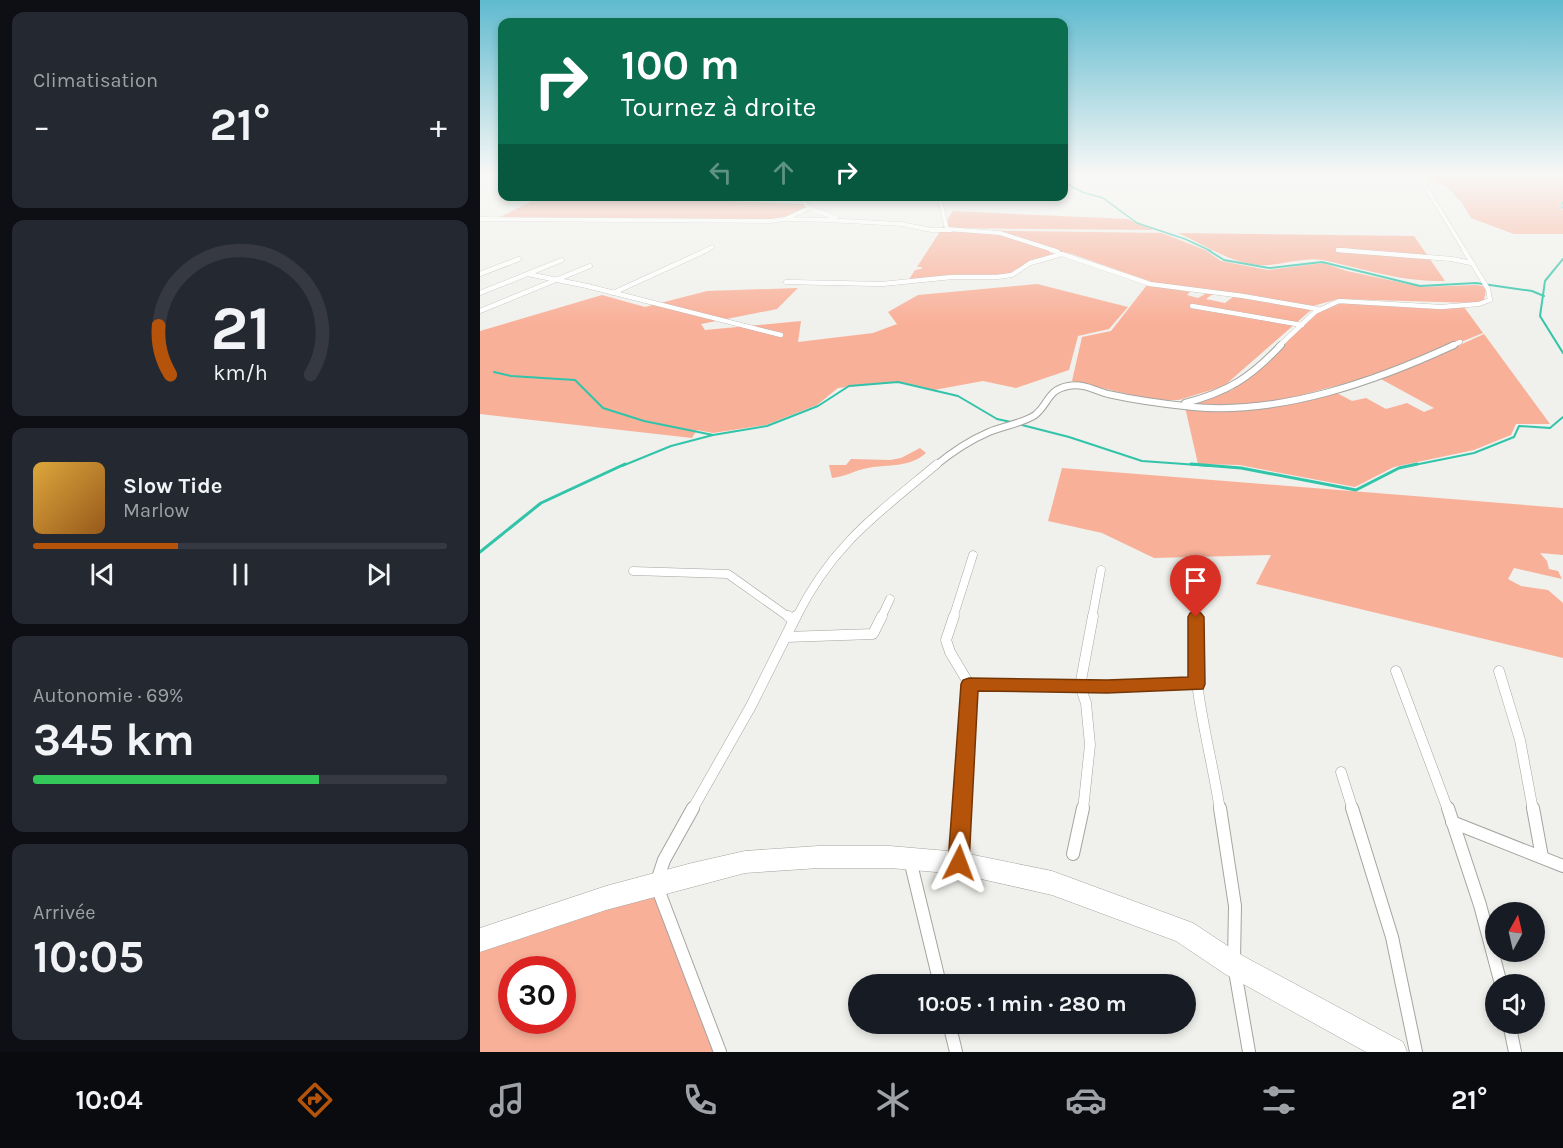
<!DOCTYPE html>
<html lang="fr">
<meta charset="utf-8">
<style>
body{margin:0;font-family:Karla,sans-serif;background:#242831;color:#f1f3f6;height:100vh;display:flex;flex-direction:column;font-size:22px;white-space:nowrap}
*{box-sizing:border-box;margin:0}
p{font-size:20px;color:#9ea1a6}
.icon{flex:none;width:33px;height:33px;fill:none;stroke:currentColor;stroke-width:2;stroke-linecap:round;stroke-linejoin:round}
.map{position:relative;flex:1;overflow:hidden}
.panel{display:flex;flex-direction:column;gap:12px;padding:12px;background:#0d0f14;width:480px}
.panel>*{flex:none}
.guide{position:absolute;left:18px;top:18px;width:570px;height:183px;border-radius:12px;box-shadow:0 3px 9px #0003;background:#0b6e4f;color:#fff;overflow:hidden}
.needle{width:39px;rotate:8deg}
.buttons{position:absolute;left:1005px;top:902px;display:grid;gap:12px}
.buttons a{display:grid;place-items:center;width:60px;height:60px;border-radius:50%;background:#171b24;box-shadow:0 3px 9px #0003;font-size:30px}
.speed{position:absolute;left:18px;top:956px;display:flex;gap:12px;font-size:30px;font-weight:700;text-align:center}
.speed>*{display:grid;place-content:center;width:78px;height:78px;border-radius:50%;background:#171b24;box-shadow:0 3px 9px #0003;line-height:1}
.speed .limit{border:9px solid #d22;background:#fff;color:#111}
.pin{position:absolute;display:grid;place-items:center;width:51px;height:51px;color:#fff;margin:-62px -26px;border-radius:50% 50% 50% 0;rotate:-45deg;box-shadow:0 0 6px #0007}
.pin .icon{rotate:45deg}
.me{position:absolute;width:66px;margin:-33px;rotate:3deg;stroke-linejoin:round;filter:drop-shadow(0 0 4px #0008)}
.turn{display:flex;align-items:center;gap:21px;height:126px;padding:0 24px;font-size:27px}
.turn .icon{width:78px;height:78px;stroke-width:2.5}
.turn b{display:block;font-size:42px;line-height:51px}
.lanes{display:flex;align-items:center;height:57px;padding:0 24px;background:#0003;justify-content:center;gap:30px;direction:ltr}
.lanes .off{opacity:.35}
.big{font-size:45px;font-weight:700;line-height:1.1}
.panel .card{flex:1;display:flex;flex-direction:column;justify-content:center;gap:9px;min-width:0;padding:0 21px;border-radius:12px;background:#242831}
.panel .dial{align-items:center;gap:0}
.dial svg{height:156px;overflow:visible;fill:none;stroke:#363941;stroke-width:7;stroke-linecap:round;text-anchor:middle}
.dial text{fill:#f1f3f6;stroke:none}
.song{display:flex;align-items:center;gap:18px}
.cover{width:72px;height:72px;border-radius:9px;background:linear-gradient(135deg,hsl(40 70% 55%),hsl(30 70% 35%))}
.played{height:6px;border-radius:3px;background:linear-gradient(90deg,#b45309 35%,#363941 35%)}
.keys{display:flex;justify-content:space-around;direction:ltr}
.heat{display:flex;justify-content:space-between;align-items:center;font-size:33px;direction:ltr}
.charge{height:9px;border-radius:4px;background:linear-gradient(90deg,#34c759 69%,#363941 0)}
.trip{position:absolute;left:368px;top:974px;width:348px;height:60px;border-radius:30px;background:#171b24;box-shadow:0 3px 9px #0003;font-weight:700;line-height:60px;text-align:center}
.tabs{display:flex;height:96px;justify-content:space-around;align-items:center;background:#090b0e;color:#9ea1a6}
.tabs .icon{width:42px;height:42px}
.tabs .on{color:#b45309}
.tabs b{font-size:27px;color:#f1f3f6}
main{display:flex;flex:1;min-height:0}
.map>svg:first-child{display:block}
.green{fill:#f9b099;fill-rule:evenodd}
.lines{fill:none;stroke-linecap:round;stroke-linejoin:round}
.stream-far2{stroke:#31c4a9;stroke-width:1.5}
.stream-far1{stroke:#31c4a9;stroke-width:2}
.stream{stroke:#31c4a9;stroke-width:3}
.street-far5-casing{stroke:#a4a4a0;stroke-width:4.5}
.street-far4-casing{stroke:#a4a4a0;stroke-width:5}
.street-far3-casing{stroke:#a4a4a0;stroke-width:8}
.street-far2-casing{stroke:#a4a4a0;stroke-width:9}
.street-far1-casing{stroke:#a4a4a0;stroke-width:11}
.street-casing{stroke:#a4a4a0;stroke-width:14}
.highway-casing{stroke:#a4a4a0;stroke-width:1}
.street-far5{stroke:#fff;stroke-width:4}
.street-far4{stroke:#fff;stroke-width:4.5}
.street-far3{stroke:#fff;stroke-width:6}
.street-far2{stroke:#fff;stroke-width:8}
.street-far1{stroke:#fff;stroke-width:10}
.street{stroke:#fff;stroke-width:12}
.highway{fill:#fff;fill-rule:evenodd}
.route{fill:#b45309;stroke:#753606;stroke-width:1.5}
</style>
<main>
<section class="panel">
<div class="card"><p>Climatisation</p>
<div class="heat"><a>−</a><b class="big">21°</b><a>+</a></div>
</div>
<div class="card dial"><svg viewBox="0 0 100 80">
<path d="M14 69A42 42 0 1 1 86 69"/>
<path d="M14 69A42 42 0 0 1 8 44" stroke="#b45309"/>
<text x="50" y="56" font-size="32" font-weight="700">21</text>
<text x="50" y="72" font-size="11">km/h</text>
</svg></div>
<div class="card">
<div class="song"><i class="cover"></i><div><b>Slow Tide</b><p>Marlow</p></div></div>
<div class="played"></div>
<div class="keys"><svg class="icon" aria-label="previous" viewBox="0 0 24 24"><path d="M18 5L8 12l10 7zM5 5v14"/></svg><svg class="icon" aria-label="pause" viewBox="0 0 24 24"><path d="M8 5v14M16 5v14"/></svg><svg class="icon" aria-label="next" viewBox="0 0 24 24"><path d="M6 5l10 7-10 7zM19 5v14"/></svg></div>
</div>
<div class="card"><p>Autonomie · 69%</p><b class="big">345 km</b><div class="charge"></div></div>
<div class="card"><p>Arrivée</p><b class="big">10:05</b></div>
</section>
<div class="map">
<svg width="1083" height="1052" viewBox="0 0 1083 1052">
<rect width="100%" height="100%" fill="#f0f0ec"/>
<!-- green -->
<g class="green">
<path d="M944 176H1083V201L1079 206 1083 210V234H1034L991 218 982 203 967 187 952 182Z"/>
<path d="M62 196 154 197 322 204 327 208 305 218 288 220 18 218Z"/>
<path d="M473 211 647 219 674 230 462 228Z"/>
<path d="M461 230 682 233 725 250 741 261 788 270 843 263 867 271 942 287 996 285 1003 286 1006 290 1004 300 994 303 858 299 833 306 674 283 592 254 578 252 549 262 528 274 428 281 435 270 441 269 442 267H437Z"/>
<path d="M698 233 934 236 965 281C921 282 885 269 843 260 826 257 805 264 788 265 756 267 727 246 698 233Z"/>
<path d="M557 284 648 307 629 329 598 336 589 370 536 388 503 381 454 390 418 382 358 388 337 405 286 425 233 433 217 430 212 438 0 414V331L122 295 165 307 227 291 318 288 297 309 221 324 225 330 321 321 318 342 393 333 417 324 408 312 438 295Z"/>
<path d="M667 285 710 292 707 295 718 298 727 293 733 294 726 299 745 303 754 296 831 310 744 386 699 400H673L592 381 602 337 631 331Z"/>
<path d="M860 303 984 307 1003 333 929 363 874 381 795 402 765 406 709 404 752 390 843 308Z"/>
<path d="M1004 334 1070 424H1036L1031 435 994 450 914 467 875 487 759 465 718 464 705 407 770 410 801 405 853 391 872 401 886 398 906 409 927 403 944 412 954 408 899 378 936 365Z"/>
<path d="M440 448 446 453C430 468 408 464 388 468 375 470 365 477 352 478L349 465H366L371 459 410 460 421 458Z"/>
<path d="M582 468 1083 508V555L1060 553 1067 561 1069 569 1078 571 1082 579 1034 568 1028 579 1041 586 1068 590 1083 603V658L776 584 791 555 674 558 622 533 568 521Z"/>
<path d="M176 884 234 1052H0V941ZM32 969H82V1020H32Z"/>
</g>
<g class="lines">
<!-- stream-far2 -->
<g class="stream-far2">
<path d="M584 182 602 192 623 198 657 223 705 239 731 251"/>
<path d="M1083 202 1081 206 1083 208"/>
</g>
<!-- stream-far1 -->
<g class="stream-far1">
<path d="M728 250 744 260 789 268 842 262 940 286 996 283 1052 291 1064 296"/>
<path d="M1083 259 1065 281 1060 316 1083 353"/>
<path d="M14 372 31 376 95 380 123 408 164 421 233 435 191 446 142 466"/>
<path d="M538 424 589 437 662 461 732 466"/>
<path d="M233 435 287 426 338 406 369 386 418 382 478 396 517 419 531 422"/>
<path d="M929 466 994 453 1034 437 1039 426 1070 428 1083 417"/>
</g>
<!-- stream -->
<g class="stream">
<path d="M711 464 761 468 876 490 919 468 937 464"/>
<path d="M0 552 61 503 145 464"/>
</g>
<defs>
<g id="street-far5">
<path d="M939 176 985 251"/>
<path d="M319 196 329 208 356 218 346 220 422 224 451 230H471"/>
<path d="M459 196 467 229 520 233 576 251"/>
<path d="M0 219 291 221 305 219 329 208"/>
<path d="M307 219 346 220"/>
<path d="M858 250 874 251"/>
<path d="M224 251 232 247"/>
</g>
<g id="street-far4">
<path d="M571 250 578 252"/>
<path d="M858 250 972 259 991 263"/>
<path d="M0 274 39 259"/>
<path d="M48 274 107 286 301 335"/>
<path d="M306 282 402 284 472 277H517L532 275 550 263 582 254 670 284 763 296 838 309"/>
<path d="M0 293 82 260"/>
<path d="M133 293 227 250"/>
<path d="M712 306 822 325"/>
<path d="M0 311 110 266"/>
<path d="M799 346 835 312 859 301 961 307 999 304 1010 300 1008 289 984 250"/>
<path d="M971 346 980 342"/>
</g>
<g id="street-far3">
<path d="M705 403C748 392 771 377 801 345"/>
<path d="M455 466C472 452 488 441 509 432 521 427 546 422 555 415 569 404 567 390 588 386 603 383 614 390 628 394 655 400 684 404 713 407 801 415 896 381 974 345"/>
</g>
<g id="street-far2">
<path d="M153 571 248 574 310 618"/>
<path d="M316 618C352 545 396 515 457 464"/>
<path d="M401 618 410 599"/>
<path d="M473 618 493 555"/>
<path d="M612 618 621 570"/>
<path d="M715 618 717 601"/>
</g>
<g id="street-far1">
<path d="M308 616 313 620"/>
<path d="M474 616 466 640 470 652 489 684 482 810"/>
<path d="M716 616C709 682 730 745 740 810"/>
<path d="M306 637 393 634 402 616"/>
<path d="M916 671 968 810"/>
<path d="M1019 671 1040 740 1053 810"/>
<path d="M489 684 627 686 717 684"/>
<path d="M861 772 873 810"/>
<path d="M212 810 271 706 316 616"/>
<path d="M603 810 610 745 606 703 600 686 613 616"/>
</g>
<g id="street">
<path d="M213 808 184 860 176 884 240 1052"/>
<path d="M740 808 755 906 754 959"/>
<path d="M872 808 912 937 936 1052"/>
<path d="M968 808 1000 905 1021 984"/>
<path d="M1053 808 1062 857"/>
<path d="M972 822 1083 866"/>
<path d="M593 854 603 808"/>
<path d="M430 860 460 984"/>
<path d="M479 860 482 808"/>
<path d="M755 971 769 1052"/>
<path d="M469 1023 476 1052"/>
<path d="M1029 1023 1035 1052"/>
</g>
<path id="highway" d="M339 846H410L479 852 572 871 713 923 763 956 923 1042 927 1052H886L745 974 696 941 572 895 479 874 410 868H339L265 873 126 910 0 952V928L126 886 212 863 265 851Z"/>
</defs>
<!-- street-far5 casing -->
<use href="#street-far5" class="street-far5-casing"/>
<!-- street-far4 casing -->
<use href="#street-far4" class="street-far4-casing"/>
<!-- street-far3 casing -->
<use href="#street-far3" class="street-far3-casing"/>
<!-- street-far2 casing -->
<use href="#street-far2" class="street-far2-casing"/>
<!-- street-far1 casing -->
<use href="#street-far1" class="street-far1-casing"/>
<!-- street casing -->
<use href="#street" class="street-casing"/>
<!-- highway casing -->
<use href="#highway" class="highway-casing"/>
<!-- street-far5 -->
<use href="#street-far5" class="street-far5"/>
<!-- street-far4 -->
<use href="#street-far4" class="street-far4"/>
<!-- street-far3 -->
<use href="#street-far3" class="street-far3"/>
<!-- street-far2 -->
<use href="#street-far2" class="street-far2"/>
<!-- street-far1 -->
<use href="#street-far1" class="street-far1"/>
<!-- street -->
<use href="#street" class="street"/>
<!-- highway -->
<use href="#highway" class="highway"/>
</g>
<!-- sky -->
<linearGradient id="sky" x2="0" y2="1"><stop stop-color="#5fbacf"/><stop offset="0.54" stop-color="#f8f8f6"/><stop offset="1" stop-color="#f8f8f6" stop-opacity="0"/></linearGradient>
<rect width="1083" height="323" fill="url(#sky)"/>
<!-- route -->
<path class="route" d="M716 611 721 613 724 617 725 684 723 689 627 693 498 691 489 863 486 870 479 873 472 870 468 863 481 684 483 680 489 678 627 680 708 677V617L710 613Z"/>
</svg>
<div class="buttons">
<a><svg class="needle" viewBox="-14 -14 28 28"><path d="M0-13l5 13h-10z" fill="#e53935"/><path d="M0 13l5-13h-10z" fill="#9ea1a6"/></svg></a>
<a><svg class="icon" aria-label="sound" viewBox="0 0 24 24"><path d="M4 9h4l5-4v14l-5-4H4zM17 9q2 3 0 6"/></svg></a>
</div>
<div class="speed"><div class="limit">30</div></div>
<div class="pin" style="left:716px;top:617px;background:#d93025"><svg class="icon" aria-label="arrive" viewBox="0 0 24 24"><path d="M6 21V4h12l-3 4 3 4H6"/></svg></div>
<svg class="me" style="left:479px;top:863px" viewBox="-20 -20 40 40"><path d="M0-17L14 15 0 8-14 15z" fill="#b45309" stroke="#fff" stroke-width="4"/></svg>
<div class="trip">10:05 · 1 min · 280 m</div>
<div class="guide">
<div class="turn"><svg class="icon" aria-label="right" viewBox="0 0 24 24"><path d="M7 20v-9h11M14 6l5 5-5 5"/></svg><div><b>100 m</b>Tournez à droite</div></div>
<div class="lanes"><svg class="icon off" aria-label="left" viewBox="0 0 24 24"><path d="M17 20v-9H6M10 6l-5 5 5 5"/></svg><svg class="icon off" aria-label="ahead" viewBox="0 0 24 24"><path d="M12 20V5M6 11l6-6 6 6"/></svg><svg class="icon" aria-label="right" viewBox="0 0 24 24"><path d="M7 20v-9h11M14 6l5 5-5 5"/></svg></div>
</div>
</div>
</main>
<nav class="tabs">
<b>10:04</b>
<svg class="icon on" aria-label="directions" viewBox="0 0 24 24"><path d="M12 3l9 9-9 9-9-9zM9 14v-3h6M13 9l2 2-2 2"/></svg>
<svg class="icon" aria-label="music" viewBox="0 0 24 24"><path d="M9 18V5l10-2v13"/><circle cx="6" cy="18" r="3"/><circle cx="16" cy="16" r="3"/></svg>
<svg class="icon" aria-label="phone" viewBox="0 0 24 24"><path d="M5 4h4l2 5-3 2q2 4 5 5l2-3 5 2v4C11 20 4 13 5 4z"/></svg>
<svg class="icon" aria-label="climate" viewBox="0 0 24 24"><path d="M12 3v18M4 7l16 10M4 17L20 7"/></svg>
<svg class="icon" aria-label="car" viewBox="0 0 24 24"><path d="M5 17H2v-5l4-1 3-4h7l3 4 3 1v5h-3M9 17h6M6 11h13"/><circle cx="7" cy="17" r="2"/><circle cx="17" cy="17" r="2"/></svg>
<svg class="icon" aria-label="filters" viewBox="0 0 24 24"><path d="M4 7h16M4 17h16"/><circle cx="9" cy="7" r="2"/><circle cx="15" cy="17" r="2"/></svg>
<b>21°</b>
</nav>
